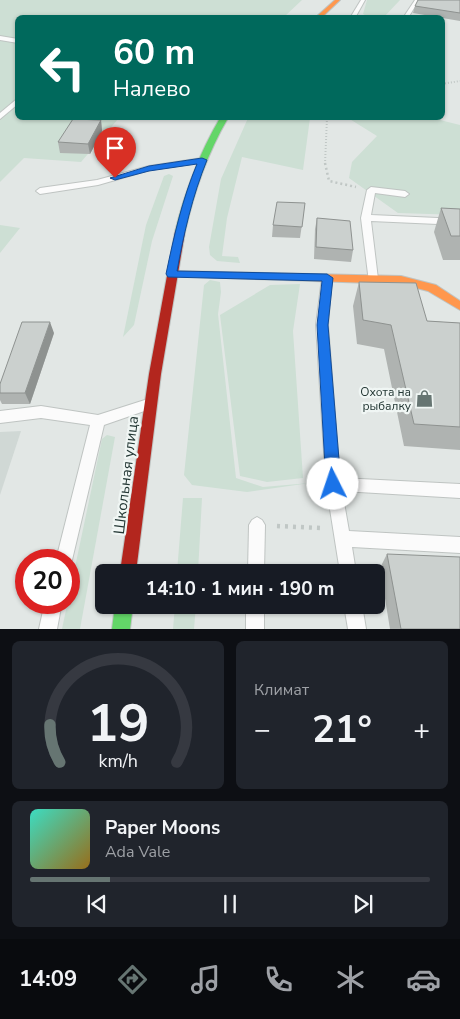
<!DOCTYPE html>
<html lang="ru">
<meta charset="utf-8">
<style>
body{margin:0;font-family:"Nunito Sans",sans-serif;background:#20242c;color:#f1f3f6;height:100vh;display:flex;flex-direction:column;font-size:19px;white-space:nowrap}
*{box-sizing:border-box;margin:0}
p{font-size:16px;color:#9ea1a6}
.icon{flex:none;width:28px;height:28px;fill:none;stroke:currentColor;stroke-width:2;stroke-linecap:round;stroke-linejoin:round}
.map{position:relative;height:629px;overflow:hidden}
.sheet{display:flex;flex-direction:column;gap:12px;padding:12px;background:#0d0f14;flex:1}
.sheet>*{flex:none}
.guide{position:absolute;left:15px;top:15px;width:430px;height:105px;border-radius:8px;box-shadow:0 1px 4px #0004;background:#00695c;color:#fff;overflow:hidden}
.speed{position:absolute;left:15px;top:549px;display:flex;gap:10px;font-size:25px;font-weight:700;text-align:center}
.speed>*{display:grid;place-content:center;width:65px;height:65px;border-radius:50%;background:#171b24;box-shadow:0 1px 4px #0004;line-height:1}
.speed .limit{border:8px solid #d22;background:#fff;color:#111}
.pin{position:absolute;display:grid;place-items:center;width:42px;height:42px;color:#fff;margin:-51px -21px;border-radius:50% 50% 50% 0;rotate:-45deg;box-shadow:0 0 5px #0007}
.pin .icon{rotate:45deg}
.me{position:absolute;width:55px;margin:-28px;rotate:356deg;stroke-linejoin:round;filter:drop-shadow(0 0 4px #0008)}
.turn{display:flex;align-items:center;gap:18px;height:105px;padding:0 15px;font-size:22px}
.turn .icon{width:65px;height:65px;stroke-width:2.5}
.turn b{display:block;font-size:35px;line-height:42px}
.big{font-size:38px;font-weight:700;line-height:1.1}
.sheet .card{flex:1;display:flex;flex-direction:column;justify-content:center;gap:8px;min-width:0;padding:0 18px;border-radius:8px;background:#20242c}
.sheet .dial{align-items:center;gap:0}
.dial svg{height:130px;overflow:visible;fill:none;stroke:#363941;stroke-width:7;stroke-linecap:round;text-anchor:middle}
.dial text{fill:#f1f3f6;stroke:none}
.song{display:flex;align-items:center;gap:15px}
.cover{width:60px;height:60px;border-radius:8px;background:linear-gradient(135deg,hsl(170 70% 55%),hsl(40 70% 35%))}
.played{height:5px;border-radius:2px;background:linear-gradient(90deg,#667572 20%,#363941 20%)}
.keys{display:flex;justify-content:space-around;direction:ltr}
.heat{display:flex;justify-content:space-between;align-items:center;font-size:28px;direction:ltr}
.sheet .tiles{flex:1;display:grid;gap:12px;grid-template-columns:1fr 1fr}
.card:last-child{grid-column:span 2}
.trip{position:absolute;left:95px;top:564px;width:290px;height:50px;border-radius:8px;background:#171b24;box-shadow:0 1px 4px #0004;font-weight:700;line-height:50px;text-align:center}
.tab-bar{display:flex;height:80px;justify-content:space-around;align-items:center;background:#090b0e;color:#9ea1a6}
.tab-bar .icon{width:35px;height:35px}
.tab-bar .selected{color:#667572}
.tab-bar b{font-size:22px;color:#f1f3f6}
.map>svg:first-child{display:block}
.built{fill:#d0d8d5}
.green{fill:#cddfd4}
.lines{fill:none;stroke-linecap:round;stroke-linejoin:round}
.lane-casing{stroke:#bfc4c2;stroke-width:2}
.fast-casing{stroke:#bfc4c2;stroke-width:2}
.slow-casing{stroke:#bfc4c2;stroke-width:2}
.jam-casing{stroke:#bfc4c2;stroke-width:2}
.path-far2{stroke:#c0c7c5;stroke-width:2;stroke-dasharray:1 2;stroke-linecap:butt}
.path-far1{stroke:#c0c7c5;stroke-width:2.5;stroke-dasharray:2 3;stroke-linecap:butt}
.path{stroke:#c0c7c5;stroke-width:4.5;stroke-dasharray:3 5;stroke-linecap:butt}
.lane{fill:#fbfbfb;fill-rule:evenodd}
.fast{fill:#63d668;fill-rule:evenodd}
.slow{fill:#ff974d;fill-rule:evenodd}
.jam{fill:#b3261e;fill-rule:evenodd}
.wall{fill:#afb3b1}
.shaded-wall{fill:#8e9290}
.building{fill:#cbd0ce;stroke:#8e9290}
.route{fill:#1a73e8;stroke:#114b97}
.labels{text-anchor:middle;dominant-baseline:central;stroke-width:4.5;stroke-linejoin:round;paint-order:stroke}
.poi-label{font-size:12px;fill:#233734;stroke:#f0f6f4;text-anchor:end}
.near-street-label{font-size:15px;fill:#233734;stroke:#f0f6f4}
</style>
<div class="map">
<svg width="460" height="629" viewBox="0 0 460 629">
<rect width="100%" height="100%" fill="#e2e7e5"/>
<!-- built -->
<path class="built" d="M21 431 0 495V432Z"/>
<!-- green -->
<g class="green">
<path d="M0 0H302L284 17 18 18V118H119L81 162 24 158 0 182Z"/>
<path d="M367 0H400L383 18 369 17 363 14Z"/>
<path d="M248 118H310L303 170 242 157 227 218 222 256 238 257 240 263 217 261 210 255 209 247 221 179Z"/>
<path d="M348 118H432L460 125V215L398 213 349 178 352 162 377 136Z"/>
<path d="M169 174 173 176 152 241 134 325 123 337 146 225 164 176Z"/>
<path d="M0 225 20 228 0 253Z"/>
<path d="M210 280 220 282 221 292 218 314 236 478 263 487 310 483 247 492 192 485 184 475 204 285Z"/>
<path d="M300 284 293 331 303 478 267 482 240 476 220 315 270 285Z"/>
<path d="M107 435 115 437 80 629H62L102 439Z"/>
<path d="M183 498H202L198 572H177Z"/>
<path d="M175 605H196L194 629H173Z"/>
</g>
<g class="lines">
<defs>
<g id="lane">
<path d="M361 0H365L355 18H350Z"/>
<path d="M415 0H419L408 18H403Z"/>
<path d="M0 36 18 39V43L0 40Z"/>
<path d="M18 98V104L0 119V113Z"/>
<path d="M202 158 206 160 205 162 150 170 98 185 40 194 36 191 40 188 97 180 149 166Z"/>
<path d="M371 187 405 191 409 194 405 197 375 193 371 215 460 219V225L371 221 378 279 377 282H369L361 218 367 190Z"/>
<path d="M327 274 332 278 328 325 340 478 460 484V498L342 491 349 531 460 537V553L352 547 356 572H340L326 484 316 325 322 278Z"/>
<path d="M148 399 153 400 155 404 153 408 104 425 72 560 69 566V560H56L90 425 41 418 0 423V411L41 406 98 415Z"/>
<path d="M257 517 262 520 265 525 264 572H248L249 525 252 520Z"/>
<path d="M45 602H62L57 629H39Z"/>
<rect x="246" y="605" width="18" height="24"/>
<path d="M344 605H362L366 629H348Z"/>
</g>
<g id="fast">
<path d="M220 118H228C207 154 194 192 185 232L183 234H177L175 232C185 191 199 154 220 118Z"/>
<path d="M115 605H133L130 629H112Z"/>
</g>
<g id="slow">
<path d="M335 0H340L321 18H315Z"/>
<path d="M172 271 401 276 436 285 460 301V310L428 291 401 284 168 276 167 274 168 272Z"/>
</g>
<path id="jam" d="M180 229 185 232 161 374 136 572H120L149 374 175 232Z"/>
</defs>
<!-- lane casing -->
<use href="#lane" class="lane-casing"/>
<!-- fast casing -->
<use href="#fast" class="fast-casing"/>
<!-- slow casing -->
<use href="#slow" class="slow-casing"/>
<!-- jam casing -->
<use href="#jam" class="jam-casing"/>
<!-- path-far2 -->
<g class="path-far2">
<path d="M442 84 460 81"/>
<path d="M325 164 327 118"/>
</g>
<!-- path-far1 -->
<path class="path-far1" d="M325 163 329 181 356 187"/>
<!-- path -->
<path class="path" d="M277 526 320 528"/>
<!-- lane -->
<use href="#lane" class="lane"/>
<!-- fast -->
<use href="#fast" class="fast"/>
<!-- slow -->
<use href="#slow" class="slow"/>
<!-- jam -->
<use href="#jam" class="jam"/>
</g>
<!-- wall -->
<g class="wall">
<path d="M460 0V21L413 13 415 6Z"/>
<path d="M101 120 102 131 90 154 60 153 58 142Z"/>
<path d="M305 203 300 238 272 237 273 225Z"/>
<path d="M441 208 460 209V260H443L434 232Z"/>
<path d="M317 218 353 250 351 262 314 259 315 229Z"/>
<path d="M359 282 427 321 460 323V450L404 446 384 349 357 344 353 306Z"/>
<path d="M54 333 30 404H2L0 400V384Z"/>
<path d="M387 554 460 629H390L380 568Z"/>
</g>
<!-- shaded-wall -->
<g class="shaded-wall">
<path d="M101 120 102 131 90 154 88 144Z"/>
<path d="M50 322 54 333 30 404 25 393Z"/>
</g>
<!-- building -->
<g class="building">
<path d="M418 0H460V13L415 6Z"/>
<path d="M73 119 101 120 88 144 58 142Z"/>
<path d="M277 202 305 203 302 227 273 225Z"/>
<path d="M441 208 460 209V236H451Z"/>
<path d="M317 218 350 221 353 250 316 247Z"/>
<path d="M359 282 416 283 427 321 460 323V427L414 424 391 325 363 320Z"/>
<path d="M22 322H50L25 393H0V384Z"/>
<path d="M387 554 460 557V629H401Z"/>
</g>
<!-- route -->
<path class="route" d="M202 158 207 160C192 197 184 233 177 271L327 274 333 278 328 325 341 484 338 489 333 491 328 489 326 484 317 325 322 281 168 277 166 274C174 236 182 200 197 164L149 171 115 180 110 178 149 166Z"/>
<!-- icons -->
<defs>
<symbol id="shop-bare" viewBox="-9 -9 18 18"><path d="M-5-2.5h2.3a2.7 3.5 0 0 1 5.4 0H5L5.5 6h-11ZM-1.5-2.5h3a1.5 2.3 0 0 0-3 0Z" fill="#667572" stroke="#f0f6f4" stroke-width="2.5" paint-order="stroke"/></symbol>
</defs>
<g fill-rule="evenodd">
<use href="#shop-bare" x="412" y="386" width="25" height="25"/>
</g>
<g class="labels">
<!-- poi labels -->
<g class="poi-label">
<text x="411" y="392">Охота на<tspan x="411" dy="14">рыбалку</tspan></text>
</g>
<!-- near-street labels -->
<g class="near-street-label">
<text transform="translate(126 475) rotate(-83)">Школьная улица</text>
</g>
</g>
</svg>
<div class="speed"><div class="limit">20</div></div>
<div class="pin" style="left:115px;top:178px;background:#d93025"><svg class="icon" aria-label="arrive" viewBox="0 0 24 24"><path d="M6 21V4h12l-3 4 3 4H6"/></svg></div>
<svg class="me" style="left:333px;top:484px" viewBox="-20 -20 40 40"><circle r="19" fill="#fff"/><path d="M0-13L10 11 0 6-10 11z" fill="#1a73e8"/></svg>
<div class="trip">14:10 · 1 мин · 190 m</div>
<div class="guide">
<div class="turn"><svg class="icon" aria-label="left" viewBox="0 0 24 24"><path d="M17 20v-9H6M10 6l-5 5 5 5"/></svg><div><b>60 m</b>Налево</div></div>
</div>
</div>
<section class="sheet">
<div class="tiles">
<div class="card dial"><svg viewBox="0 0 100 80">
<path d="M14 69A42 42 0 1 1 86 69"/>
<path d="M14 69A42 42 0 0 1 8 46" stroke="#667572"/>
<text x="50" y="56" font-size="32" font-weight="700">19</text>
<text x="50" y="72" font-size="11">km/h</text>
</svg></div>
<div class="card"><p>Климат</p>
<div class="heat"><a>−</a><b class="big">21°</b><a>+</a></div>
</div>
<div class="card">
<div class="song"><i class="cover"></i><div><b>Paper Moons</b><p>Ada Vale</p></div></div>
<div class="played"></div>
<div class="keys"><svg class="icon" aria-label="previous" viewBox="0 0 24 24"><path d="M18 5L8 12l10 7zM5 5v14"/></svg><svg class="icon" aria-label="pause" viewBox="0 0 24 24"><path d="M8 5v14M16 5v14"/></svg><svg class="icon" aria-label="next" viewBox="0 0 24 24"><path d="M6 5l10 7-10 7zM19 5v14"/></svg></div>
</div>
</div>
</section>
<nav class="tab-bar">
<b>14:09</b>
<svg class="icon selected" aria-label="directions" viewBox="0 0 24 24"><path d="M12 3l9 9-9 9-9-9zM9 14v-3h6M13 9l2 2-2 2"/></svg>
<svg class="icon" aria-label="music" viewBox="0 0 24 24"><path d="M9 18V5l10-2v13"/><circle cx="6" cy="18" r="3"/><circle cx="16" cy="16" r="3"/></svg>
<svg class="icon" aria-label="phone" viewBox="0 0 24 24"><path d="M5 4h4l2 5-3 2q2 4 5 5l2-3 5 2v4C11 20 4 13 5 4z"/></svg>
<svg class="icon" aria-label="climate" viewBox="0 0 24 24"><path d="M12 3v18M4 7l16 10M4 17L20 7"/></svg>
<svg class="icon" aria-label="car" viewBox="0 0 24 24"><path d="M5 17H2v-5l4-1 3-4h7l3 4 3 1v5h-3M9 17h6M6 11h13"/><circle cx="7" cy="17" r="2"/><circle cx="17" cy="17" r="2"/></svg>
</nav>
